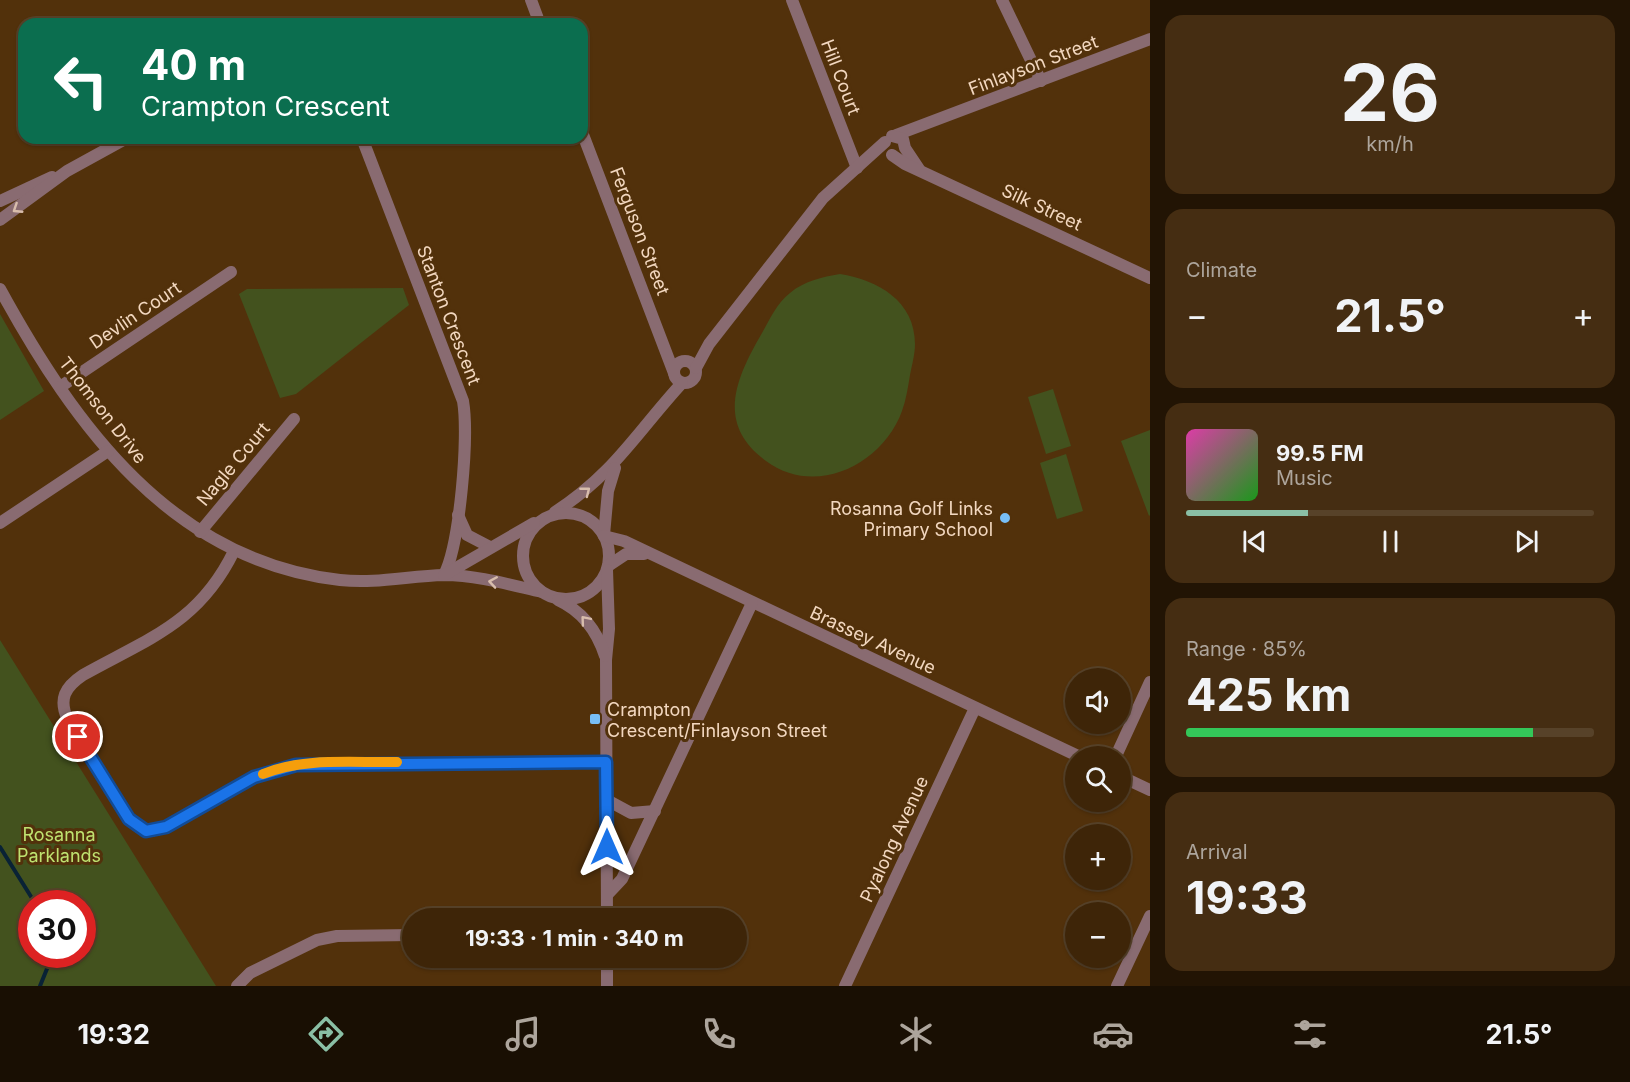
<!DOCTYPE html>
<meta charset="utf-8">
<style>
body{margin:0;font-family:Inter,sans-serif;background:#452d12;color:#f1f3f6;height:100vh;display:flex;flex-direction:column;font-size:22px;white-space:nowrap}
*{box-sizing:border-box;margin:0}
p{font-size:20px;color:#ada59c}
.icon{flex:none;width:33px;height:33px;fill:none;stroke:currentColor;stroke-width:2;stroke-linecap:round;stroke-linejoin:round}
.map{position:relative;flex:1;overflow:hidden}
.side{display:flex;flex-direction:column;gap:15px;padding:15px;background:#221404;width:480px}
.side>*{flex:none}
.hud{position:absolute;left:18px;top:18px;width:570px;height:126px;border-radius:18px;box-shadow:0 2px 4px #0004,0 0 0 2px #574229;background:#0b6e4f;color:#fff;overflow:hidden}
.controls{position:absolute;left:1065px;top:668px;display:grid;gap:12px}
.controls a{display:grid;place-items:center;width:66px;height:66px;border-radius:50%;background:#3e2508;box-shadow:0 2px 4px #0004,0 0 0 2px #574229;font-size:30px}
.speed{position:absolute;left:18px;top:890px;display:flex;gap:12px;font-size:30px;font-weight:700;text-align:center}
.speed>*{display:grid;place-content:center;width:78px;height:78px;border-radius:50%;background:#3e2508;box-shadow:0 2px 4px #0004,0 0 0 2px #574229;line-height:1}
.speed .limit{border:9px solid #d22;background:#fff;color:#111}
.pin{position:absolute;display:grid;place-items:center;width:51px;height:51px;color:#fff;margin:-26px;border:3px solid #fff;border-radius:50%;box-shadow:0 2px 6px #0007}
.me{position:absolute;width:66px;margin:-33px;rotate:0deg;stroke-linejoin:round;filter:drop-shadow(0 0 4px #0008)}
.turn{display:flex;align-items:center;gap:21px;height:126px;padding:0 24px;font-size:27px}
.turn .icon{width:78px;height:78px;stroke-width:2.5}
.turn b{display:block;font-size:42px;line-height:51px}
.big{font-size:45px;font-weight:700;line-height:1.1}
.side .tile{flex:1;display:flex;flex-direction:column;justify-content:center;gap:9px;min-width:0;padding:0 21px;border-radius:18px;background:#452d12}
.side .dial{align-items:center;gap:0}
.dial b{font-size:78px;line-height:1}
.song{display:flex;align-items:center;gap:18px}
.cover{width:72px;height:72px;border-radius:9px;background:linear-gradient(135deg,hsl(320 70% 55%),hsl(120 70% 35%))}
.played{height:6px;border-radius:3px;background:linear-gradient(90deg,#8abfa5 30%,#574229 30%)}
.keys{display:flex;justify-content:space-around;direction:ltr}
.heat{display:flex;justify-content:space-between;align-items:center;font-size:33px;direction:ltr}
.charge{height:9px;border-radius:4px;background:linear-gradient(90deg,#34c759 85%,#574229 0)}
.trip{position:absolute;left:402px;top:908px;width:345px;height:60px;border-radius:30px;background:#3e2508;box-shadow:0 2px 4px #0004,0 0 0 2px #574229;font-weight:700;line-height:60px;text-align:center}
.tabs{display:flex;height:96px;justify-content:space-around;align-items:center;background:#190f03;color:#ada59c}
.tabs .icon{width:42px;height:42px}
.tabs .active{color:#8abfa5}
.tabs b{font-size:27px;color:#f1f3f6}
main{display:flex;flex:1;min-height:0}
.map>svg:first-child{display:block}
.green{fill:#43521e;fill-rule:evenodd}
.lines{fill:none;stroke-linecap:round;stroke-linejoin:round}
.stream{stroke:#092235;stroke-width:4}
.street{stroke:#896b71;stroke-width:12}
.oneway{stroke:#d8bdac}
.route-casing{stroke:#114b97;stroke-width:15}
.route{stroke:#1a73e8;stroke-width:10}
.slow{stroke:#f59e0b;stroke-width:10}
.poi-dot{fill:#78bff7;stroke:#52310b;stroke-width:2}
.labels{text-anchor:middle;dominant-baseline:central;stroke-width:6;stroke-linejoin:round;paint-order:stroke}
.street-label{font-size:18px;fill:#f3d8c0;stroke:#52310b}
.poi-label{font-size:18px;fill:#f3d8c0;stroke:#52310b;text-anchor:end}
.park-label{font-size:18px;fill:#bfe270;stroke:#52310b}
</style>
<main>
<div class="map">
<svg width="1150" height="986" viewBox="0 0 1150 986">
<rect width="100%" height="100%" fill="#52310b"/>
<!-- green -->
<g class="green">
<path d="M840 274C878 280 915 301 915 344 915 354 912 365 910 375 908 387 906 400 902 411 883 464 816 498 766 461 715 424 736 378 762 333 770 319 777 303 790 293 804 281 822 277 840 274Z"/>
<path d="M403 288 409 305 296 394 280 398 239 294 247 289Z"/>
<path d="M0 314 44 391 0 420Z"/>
<path d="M1053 389 1071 446 1046 454 1028 397Z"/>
<path d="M1150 430V515L1149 516 1121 441Z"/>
<path d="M1066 454 1083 511 1057 519 1040 463Z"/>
<path d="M0 640 216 986H0ZM32 903H82V954H32Z"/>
</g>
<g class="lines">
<!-- stream -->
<g class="stream">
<path d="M0 847 35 903"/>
<path d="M40 986 53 954"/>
</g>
<!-- street -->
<g class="street">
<path d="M531 0 540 24"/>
<path d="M792 0 857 168"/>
<path d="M1002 0 1041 81"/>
<path d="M582 132 674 373"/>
<path d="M896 135 1150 39"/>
<path d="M892 136 903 139 905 148 919 169"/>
<path d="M362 138 463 401C469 436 460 544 444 575"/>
<path d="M892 155 905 164 1150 278"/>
<path d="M0 201 52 177"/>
<path d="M0 220 67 171 127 138"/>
<path d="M0 289C75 426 172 561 340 580 375 584 409 576 444 575 476 575 511 585 542 592"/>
<circle cx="685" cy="372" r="11"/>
<path d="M696 368 709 344 823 198 885 142"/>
<path d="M60 387 231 272"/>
<path d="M555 512C614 474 637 432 682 383"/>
<circle cx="566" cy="556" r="43"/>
<path d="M458 515 467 535 490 547"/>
<path d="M0 523 108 451"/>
<path d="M200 532 294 419"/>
<path d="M604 535 608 491 615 468"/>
<path d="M604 536 624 541 1078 756"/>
<path d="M234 551C199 623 149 638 83 675 65 687 58 699 68 720L129 819C141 832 150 833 166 827L254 777 296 765 606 761"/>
<path d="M608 566 626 554H644"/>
<path d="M607 570 609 629 606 660 607 918"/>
<path d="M444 575 534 523"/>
<path d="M558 600C582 611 597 631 605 656"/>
<path d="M1116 756 1150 682"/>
<path d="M1120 776 1150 790"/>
<path d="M607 800 631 813 655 811"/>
<path d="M607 895 622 879 752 603"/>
<path d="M607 957V986"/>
<path d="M237 986 250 973 317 940 337 936 412 935"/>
<path d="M845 986 975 708"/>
<path d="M1117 986 1150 916"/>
</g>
</g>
<!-- one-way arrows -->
<defs><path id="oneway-chevron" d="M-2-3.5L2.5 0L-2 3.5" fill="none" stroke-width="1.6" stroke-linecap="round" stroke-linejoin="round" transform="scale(1.5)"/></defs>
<g class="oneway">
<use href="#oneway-chevron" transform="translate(17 209) rotate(147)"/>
<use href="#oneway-chevron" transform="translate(586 491) rotate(-38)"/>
<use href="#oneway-chevron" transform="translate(493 582) rotate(-171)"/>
<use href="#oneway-chevron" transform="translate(585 620) rotate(-130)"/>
</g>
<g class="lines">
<defs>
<path id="route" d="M78 737 129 819 146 831 166 827 254 777 296 765 606 762 607 847"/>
</defs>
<!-- route casing -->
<use href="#route" class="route-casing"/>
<!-- route -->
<use href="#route" class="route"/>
<!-- slow -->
<path class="slow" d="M263 774C304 757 353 763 397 762"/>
</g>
<!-- markers -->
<g class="poi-dot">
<circle cx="1005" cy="518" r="6"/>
<rect x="589" y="713" width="12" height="12" rx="3"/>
</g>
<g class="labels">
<!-- street labels -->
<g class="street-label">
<text transform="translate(1033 65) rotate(-21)">Finlayson Street</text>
<text transform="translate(841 77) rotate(69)">Hill Court</text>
<text transform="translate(1042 207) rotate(25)">Silk Street</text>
<text transform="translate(640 231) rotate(69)">Ferguson Street</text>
<text transform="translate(135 315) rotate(-34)">Devlin Court</text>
<text transform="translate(449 315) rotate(69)">Stanton Crescent</text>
<text transform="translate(103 410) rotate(52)">Thomson Drive</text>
<text transform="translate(233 464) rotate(-50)">Nagle Court</text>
<text transform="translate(873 640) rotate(25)">Brassey Avenue</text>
<text transform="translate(894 839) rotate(-65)">Pyalong Avenue</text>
</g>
<!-- poi labels -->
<g class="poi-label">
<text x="993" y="508">Rosanna Golf Links<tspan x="993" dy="21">Primary School</tspan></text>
<text x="607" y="709" text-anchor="start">Crampton<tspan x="607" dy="21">Crescent/Finlayson Street</tspan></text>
</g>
<!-- park labels -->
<g class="park-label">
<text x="59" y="834">Rosanna<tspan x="59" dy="21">Parklands</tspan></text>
</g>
</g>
</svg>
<div class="controls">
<a><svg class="icon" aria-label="sound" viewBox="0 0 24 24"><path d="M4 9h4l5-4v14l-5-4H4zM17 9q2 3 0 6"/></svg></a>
<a><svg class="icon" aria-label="search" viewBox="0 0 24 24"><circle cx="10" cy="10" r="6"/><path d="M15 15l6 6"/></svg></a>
<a>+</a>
<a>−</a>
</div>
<div class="speed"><div class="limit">30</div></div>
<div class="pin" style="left:78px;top:737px;background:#d93025"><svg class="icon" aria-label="arrive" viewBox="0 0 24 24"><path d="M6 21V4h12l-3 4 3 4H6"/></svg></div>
<svg class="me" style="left:607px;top:847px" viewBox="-20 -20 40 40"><path d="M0-17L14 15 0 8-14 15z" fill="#1a73e8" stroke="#fff" stroke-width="4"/></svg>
<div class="trip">19:33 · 1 min · 340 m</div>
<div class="hud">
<div class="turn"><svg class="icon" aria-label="left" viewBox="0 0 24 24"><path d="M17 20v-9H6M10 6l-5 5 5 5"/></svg><div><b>40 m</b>Crampton Crescent</div></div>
</div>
</div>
<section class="side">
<div class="tile dial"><b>26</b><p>km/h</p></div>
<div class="tile"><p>Climate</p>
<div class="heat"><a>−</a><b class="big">21.5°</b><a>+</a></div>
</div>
<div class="tile">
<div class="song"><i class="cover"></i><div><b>99.5 FM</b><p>Music</p></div></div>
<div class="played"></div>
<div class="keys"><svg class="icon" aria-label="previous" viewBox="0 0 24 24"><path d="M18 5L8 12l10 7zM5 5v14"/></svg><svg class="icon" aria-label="pause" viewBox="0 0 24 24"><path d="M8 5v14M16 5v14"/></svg><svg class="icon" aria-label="next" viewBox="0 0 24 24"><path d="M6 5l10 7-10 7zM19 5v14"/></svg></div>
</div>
<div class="tile"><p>Range · 85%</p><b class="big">425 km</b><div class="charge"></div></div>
<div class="tile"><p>Arrival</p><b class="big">19:33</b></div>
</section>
</main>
<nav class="tabs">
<b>19:32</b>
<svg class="icon active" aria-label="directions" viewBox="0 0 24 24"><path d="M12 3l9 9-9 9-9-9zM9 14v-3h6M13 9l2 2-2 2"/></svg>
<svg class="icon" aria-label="music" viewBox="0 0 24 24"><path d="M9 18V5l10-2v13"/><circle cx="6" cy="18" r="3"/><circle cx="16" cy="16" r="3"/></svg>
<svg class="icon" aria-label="phone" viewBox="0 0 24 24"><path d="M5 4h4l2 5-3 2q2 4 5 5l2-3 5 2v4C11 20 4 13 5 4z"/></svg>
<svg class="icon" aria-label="climate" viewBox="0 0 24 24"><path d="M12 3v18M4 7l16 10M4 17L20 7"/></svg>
<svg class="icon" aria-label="car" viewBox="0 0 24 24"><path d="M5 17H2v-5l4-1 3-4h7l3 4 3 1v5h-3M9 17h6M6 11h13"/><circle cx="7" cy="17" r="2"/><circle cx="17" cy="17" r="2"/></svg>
<svg class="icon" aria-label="filters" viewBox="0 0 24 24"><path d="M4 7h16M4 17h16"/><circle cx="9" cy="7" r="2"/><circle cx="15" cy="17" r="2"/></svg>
<b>21.5°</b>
</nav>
